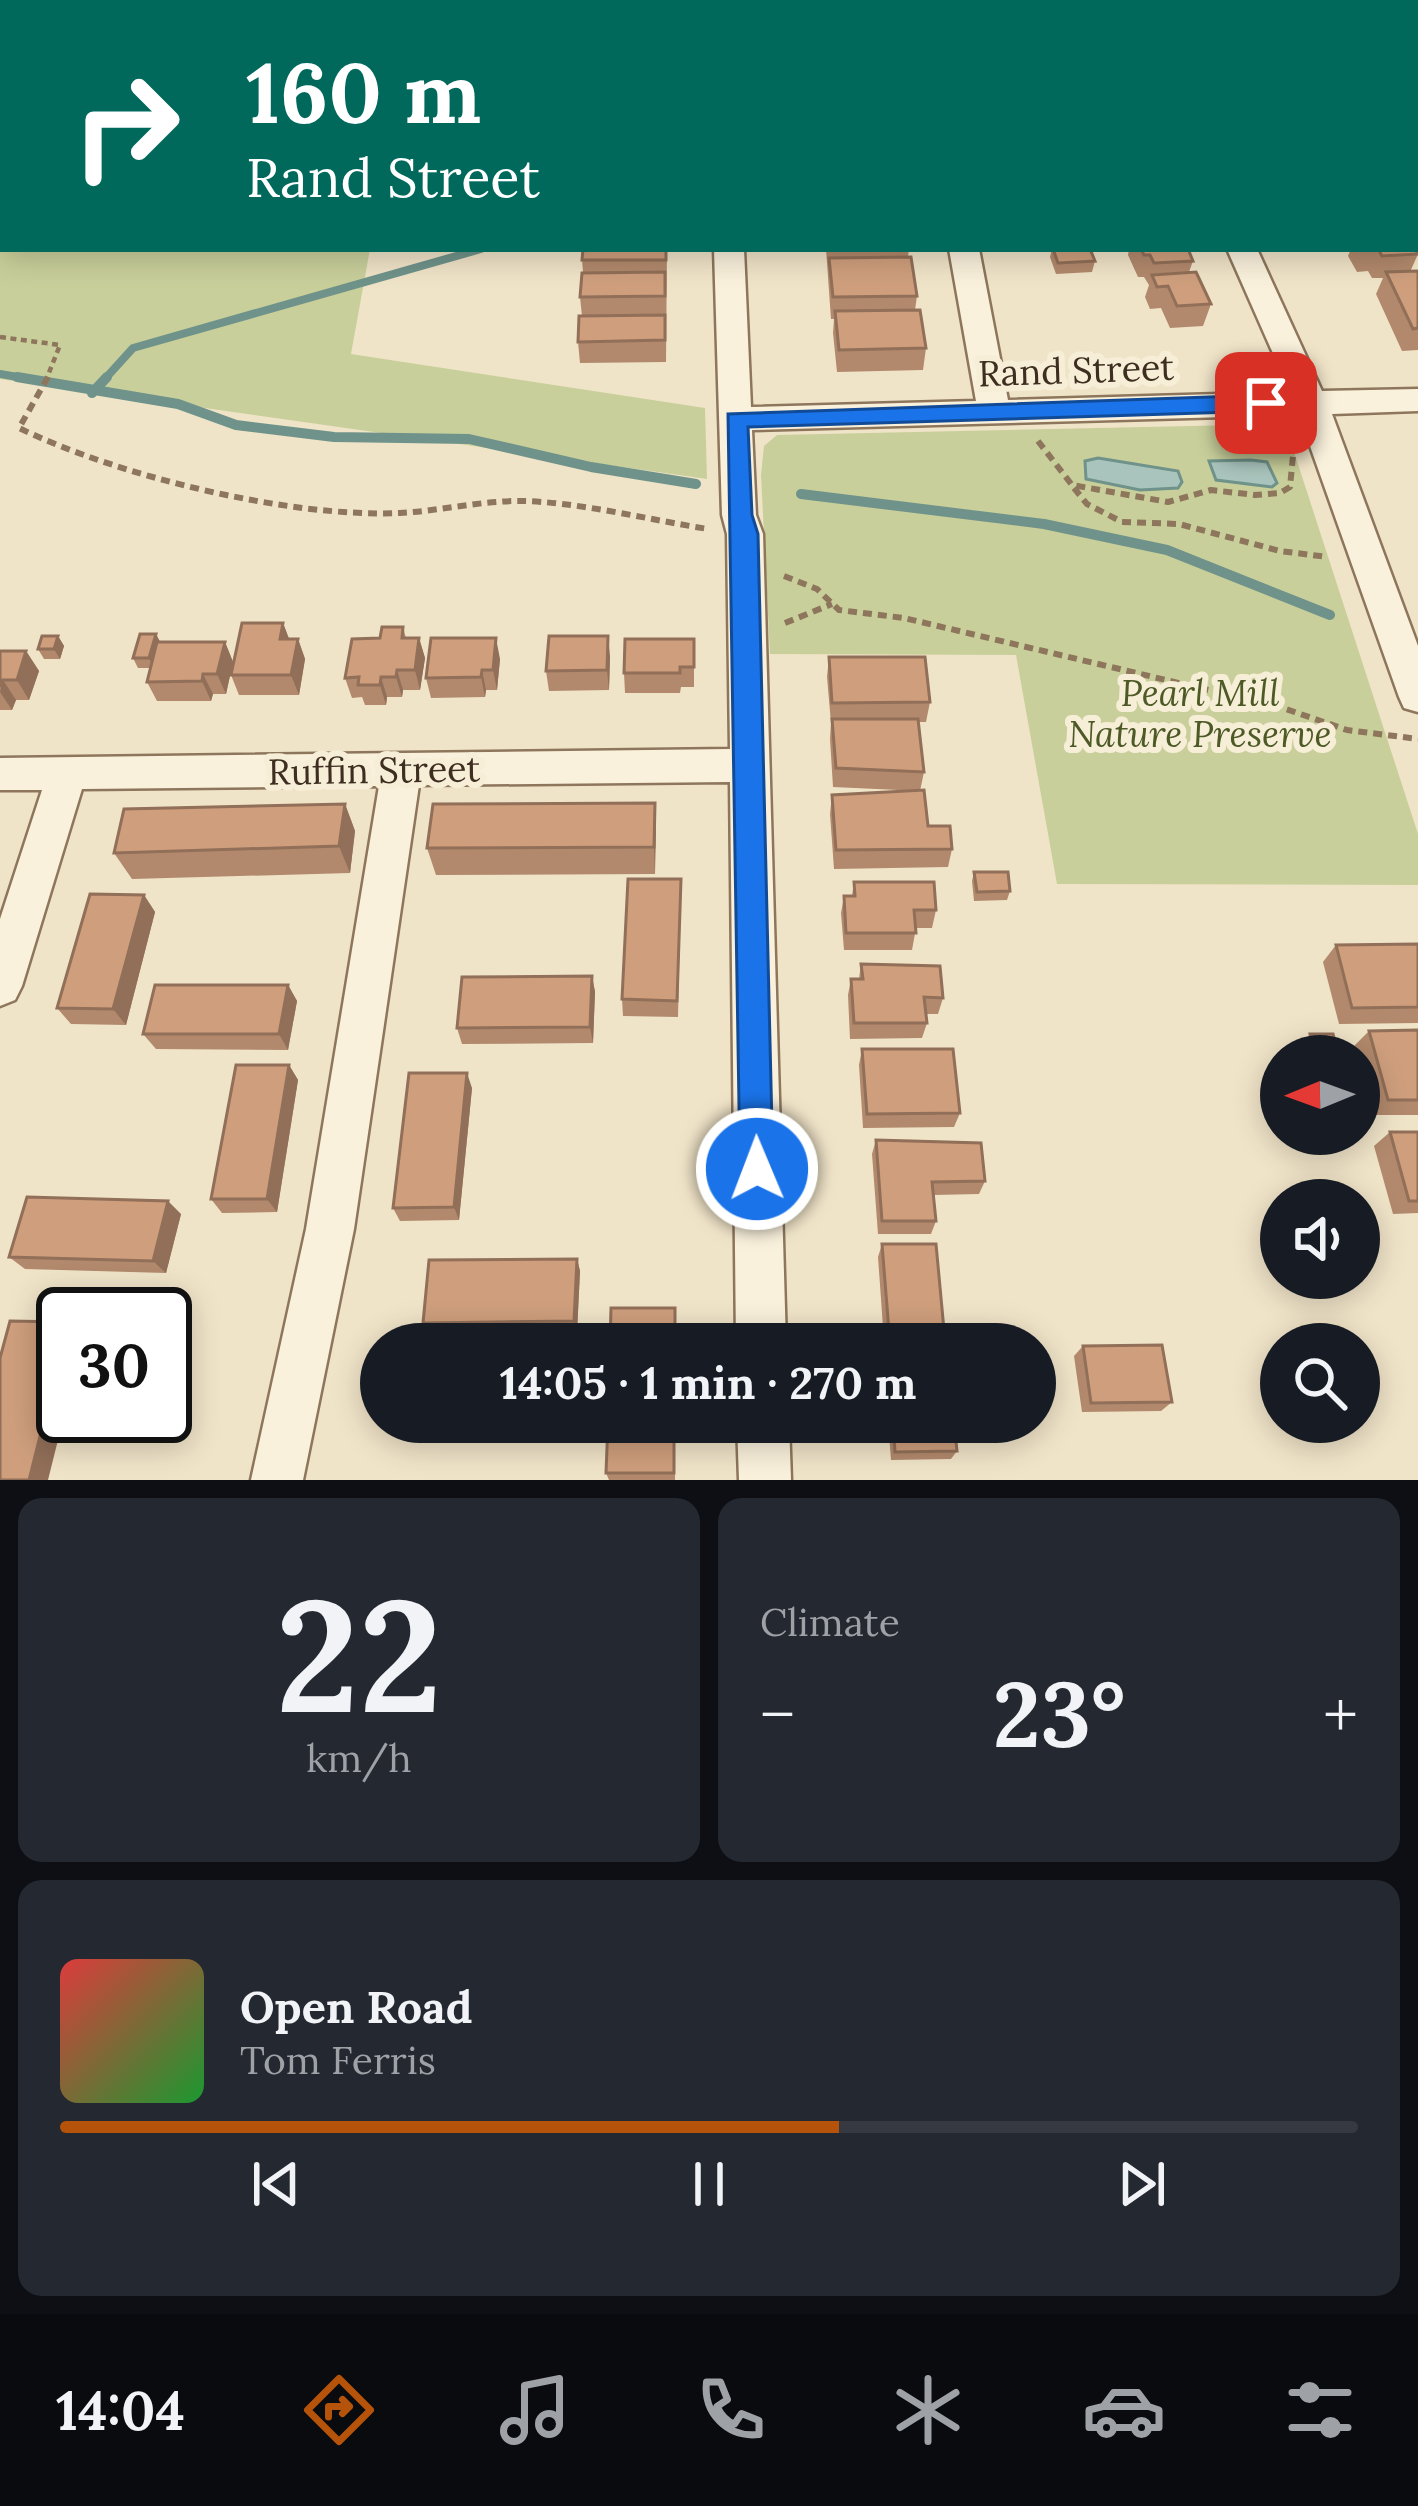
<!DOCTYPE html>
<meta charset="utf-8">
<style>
body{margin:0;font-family:Lora,serif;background:#242831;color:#f1f3f6;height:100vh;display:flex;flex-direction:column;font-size:45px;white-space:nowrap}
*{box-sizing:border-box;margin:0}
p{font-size:39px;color:#9ea1a6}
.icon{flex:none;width:66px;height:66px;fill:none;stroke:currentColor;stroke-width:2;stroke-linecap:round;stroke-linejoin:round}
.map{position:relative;height:1480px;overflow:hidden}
.panel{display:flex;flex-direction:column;gap:18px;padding:18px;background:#0d0f14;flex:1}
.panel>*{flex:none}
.top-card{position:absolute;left:0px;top:0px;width:1419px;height:252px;box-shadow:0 6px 30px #0003;background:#00695c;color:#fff;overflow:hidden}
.needle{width:78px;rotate:269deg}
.tools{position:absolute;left:1260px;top:1035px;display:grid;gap:24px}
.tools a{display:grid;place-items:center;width:120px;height:120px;border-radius:50%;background:#171b24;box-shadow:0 6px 30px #0003;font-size:60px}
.speed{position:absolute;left:36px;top:1287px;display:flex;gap:24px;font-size:60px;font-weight:700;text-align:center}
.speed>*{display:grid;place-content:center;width:156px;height:156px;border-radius:50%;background:#171b24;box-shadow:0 6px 30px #0003;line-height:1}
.speed .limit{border:6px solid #111;border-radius:18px;background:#fff;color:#111}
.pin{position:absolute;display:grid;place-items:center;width:102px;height:102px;color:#fff;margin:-51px;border-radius:24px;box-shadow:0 6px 18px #0006}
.me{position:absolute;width:132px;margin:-66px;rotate:359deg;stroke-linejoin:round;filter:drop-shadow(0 0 9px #0008)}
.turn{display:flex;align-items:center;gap:42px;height:252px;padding:0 48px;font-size:54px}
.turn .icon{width:156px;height:156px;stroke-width:2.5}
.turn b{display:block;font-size:84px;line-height:102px}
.big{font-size:90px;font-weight:700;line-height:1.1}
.panel .card{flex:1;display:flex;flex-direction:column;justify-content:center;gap:18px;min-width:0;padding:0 42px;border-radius:24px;background:#242831}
.panel .dial{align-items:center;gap:0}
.dial b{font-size:156px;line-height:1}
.song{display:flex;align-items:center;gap:36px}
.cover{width:144px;height:144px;border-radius:18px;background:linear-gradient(135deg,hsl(0 70% 55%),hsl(130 70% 35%))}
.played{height:12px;border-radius:6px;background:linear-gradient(90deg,#b45309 60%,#363941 60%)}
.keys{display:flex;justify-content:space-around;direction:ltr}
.heat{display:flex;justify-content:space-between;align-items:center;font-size:66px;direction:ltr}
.panel .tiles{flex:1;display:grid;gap:18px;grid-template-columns:1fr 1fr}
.card:last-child{grid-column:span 2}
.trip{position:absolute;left:360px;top:1323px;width:696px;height:120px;border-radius:60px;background:#171b24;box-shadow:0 6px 30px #0003;font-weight:700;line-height:120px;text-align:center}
.tabs{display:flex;height:192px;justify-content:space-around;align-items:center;background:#090b0e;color:#9ea1a6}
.tabs .icon{width:84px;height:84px}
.tabs .on{color:#b45309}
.tabs b{font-size:54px;color:#f1f3f6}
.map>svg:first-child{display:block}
.green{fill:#c9cf9b}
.water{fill:#a9c4bc;stroke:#6f938a;stroke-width:3}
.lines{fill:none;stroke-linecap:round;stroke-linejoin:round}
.stream-far1{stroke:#6f938a;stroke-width:8}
.stream{stroke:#6f938a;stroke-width:10}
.minor-casing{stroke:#8d765c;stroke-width:5}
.path-far1{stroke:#8d765c;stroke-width:4.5;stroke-dasharray:6 4.5;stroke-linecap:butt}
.path{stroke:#8d765c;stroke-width:6;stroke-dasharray:9 6;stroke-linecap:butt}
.minor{fill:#faf1dc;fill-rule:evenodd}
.wall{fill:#b2896c}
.shaded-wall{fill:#916f58}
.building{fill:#cf9f7d;stroke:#916f58;stroke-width:3}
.route{fill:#1a73e8;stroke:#114b97;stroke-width:3}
.labels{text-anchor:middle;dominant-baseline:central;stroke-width:12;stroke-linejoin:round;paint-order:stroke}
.street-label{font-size:36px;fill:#3d2e20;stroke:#f7eed8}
.park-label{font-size:36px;font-style:italic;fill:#4d5a26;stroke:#f7eed8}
</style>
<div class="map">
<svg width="1418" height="1480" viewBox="0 0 1418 1480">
<rect width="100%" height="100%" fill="#f0e4c8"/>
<!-- green -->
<g class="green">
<path d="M0 228 3 249H370L351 354 705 408 707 479 0 379Z"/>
<path d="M1285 424 1418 834V885L1057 884 1016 655 770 654 761 475 764 446 777 435Z"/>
</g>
<!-- water -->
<g class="water">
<path d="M1098 458 1178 471 1182 482 1178 488 1140 490 1086 479 1085 461Z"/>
<path d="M1251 460 1267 462 1277 483 1272 487 1216 480 1209 461Z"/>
</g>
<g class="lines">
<!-- stream-far1 -->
<g class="stream-far1">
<path d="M0 374 35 380"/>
<path d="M104 380 133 348 481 249"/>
</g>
<!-- stream -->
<g class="stream">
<path d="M17 377 178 404 236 425 334 437 469 439 591 467 696 484"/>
<path d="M92 393 107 377"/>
<path d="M801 494 1044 524 1167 550 1330 615"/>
</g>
<defs>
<g id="minor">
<path d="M295 0H321L293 3Z"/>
<rect x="707" y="0" width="26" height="3"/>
<path d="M1107 0H1133L1134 3H1108Z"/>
<path d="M714 249H744L751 407 976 401 949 249H979L1008 400 1290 392 1227 249H1257L1322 391 1418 389V411L1332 414 1418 646V712L1404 708 1399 697 1299 415 752 430 756 515 763 534 786 1344H736L730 782 419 785 354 1229 303 1480H251L306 1229 379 786 82 789 22 986 15 1000 0 1006V919L42 790H0V758L730 749 727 534 722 515Z"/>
<path d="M737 1422H789L791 1480H739Z"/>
</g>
</defs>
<!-- minor casing -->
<use href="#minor" class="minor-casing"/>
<!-- path-far1 -->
<path class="path-far1" d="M0 337 60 345 46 380"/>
<!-- path -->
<g class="path">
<path d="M48 377 19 428C118 476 289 518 400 513 439 511 479 501 518 501 575 501 650 520 708 529"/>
<path d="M1038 441 1072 485 1168 502 1211 490 1255 495 1280 493 1290 487 1293 456 1286 446 1262 437"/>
<path d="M1074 488 1087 504 1122 522 1179 524 1280 551 1328 557"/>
<path d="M784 576 817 589 839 610 904 618 1280 707 1347 730 1418 739"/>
<path d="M785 623 832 604"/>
</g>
<!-- minor -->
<use href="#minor" class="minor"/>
</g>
<!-- wall -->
<g class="wall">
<path d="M133 0H193L192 3H119H132Z"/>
<rect x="766" y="0" width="73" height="3"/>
<path d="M1212 0H1291L1290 3H1213Z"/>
<path d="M1360 0H1415L1414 3H1418V45H1416V3H1361Z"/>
<path d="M667 249 666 362 580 363 578 342 582 316 580 297 583 272 582 260Z"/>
<path d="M826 249H909L908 257 917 296 915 310 926 348 923 370 837 372 833 333 834 319H831Z"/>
<path d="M1052 249H1090L1095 261 1092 272 1056 274 1050 257Z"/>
<path d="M1129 249H1188L1193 261 1189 272 1211 304 1203 326 1170 328 1161 308 1150 309 1145 297 1149 285 1144 277H1138L1128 255Z"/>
<path d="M1351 249H1415L1418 254 1410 272 1418 271V350L1402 351 1376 294 1383 278H1372L1368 271 1357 272 1348 256Z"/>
<path d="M283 623 289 639H298L305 659 299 695H239L231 675Z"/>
<path d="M403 627 406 638H419L425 658 420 690H403L402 697H387L386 705H365L362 697 352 698 345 678 380 638Z"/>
<path d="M156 634 160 642H225L233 662 226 694H213L211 701H157L147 682 150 668H138L133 658Z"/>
<path d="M58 636 64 646 60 659H44L38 649Z"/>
<path d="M694 639V687H681L680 693H625L624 673Z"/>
<path d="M0 651H26L39 671 29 700H16L12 710H0Z"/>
<path d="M610 656 609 690 549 691 546 671Z"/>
<path d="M829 657 930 702 926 722H918L924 772 920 791 833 787 830 739 831 723 827 677Z"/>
<path d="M500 659 497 690H486L485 697 431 698 426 678Z"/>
<path d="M832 795 928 826 952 849 948 867 834 869 830 814Z"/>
<path d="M655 803V874L436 875 427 848Z"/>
<path d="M345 804 355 831 350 873 132 879 114 853Z"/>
<path d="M974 872 1010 891 1007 900 974 901 972 881Z"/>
<path d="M681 879 678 1017 623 1016 622 999Z"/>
<path d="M854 882 936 910 932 928H916L912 950H844L841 913 844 896H852Z"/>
<path d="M144 895 155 912 126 1025 71 1024 57 1008Z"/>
<path d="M1418 944V1023L1339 1024 1323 962 1336 945Z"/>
<path d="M861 964 943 998 938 1014H926L927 1023 922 1038 850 1039 848 995 851 979H859Z"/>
<path d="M592 976 595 992 593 1043 462 1044 457 1028Z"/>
<path d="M288 985 297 1001 288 1050 156 1049 143 1034Z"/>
<path d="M1418 1030V1115H1373L1359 1063V1056H1357L1354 1046 1369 1031Z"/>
<path d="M1310 1034 1337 1048 1330 1056H1307L1304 1042Z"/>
<path d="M862 1049 960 1113 954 1127 863 1128 859 1065Z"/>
<path d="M289 1065 298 1080 277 1212 222 1213 211 1199Z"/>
<path d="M472 1088 459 1220 400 1221 393 1208Z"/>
<path d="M1390 1132H1418V1213L1393 1214 1374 1146Z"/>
<path d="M876 1140 985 1181 979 1194 934 1195 936 1221 931 1234H878L872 1154Z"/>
<path d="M181 1214 166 1273 25 1269 9 1257Z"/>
<path d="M882 1244 944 1330 938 1341H884L878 1257Z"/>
<path d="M577 1259 580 1271 577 1332 430 1334 423 1323Z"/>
<path d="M1083 1346 1172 1402 1161 1411 1082 1412 1074 1356Z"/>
<path d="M608 1422H675V1480H609L606 1473Z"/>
<path d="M888 1422H954L957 1451 951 1459 891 1460Z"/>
</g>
<!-- shaded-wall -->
<g class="shaded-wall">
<path d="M283 623 291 644 280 639Z"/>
<path d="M156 634 161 644 154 668 149 658Z"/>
<path d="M58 636 64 646 60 659 54 649Z"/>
<path d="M608 636 610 656 609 690 607 670Z"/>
<path d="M419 638 425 658 420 690 415 670Z"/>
<path d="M496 638 500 659 497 690 493 670Z"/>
<path d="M298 639 305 659 299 695 291 675Z"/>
<path d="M225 642 233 662 226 694 217 674Z"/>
<path d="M26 651 39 671 29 700 17 680Z"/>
<path d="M397 670 403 690 402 697 396 677Z"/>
<path d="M482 670 486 690 485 697 481 677Z"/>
<path d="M203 674 213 694 211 701 202 681Z"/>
<path d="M381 677 387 697 386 705 380 685Z"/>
<path d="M3 680 16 700 12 710 0 692Z"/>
<path d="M655 803 656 831 655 874 654 847Z"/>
<path d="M345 804 355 831 350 873 339 846Z"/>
<path d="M144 895 155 912 126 1025 113 1009Z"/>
<path d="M592 976 595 992 593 1043 590 1027Z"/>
<path d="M288 985 297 1001 288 1050 279 1034Z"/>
<path d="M289 1065 298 1080 277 1212 267 1199Z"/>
<path d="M467 1073 472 1088 459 1220 454 1207Z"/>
<path d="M168 1201 181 1214 166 1273 153 1261Z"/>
<path d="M577 1259 580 1271 577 1332 574 1321Z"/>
<path d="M63 1344 64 1416 48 1480H29Z"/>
</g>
<!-- building -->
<g class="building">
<path d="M133 0H159L157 3H119H132Z"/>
<path d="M614 0H671V3H613Z"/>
<path d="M1043 0H1093L1094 3H1044Z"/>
<path d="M583 249H666V260H582Z"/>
<path d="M1053 249H1090L1095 261 1058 263Z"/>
<path d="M1141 249H1188L1193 261 1154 263 1150 255H1144Z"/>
<path d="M1366 249H1415L1418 254 1382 256 1378 249Z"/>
<path d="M911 257 917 296 833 297 829 258Z"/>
<path d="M1418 271V328L1413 329 1386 272Z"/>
<path d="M665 272V296L580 297 582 273Z"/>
<path d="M1196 272 1211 304 1177 306 1168 286 1157 287 1152 275Z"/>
<path d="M920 310 926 348 839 350 835 311Z"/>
<path d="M665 315V340L578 342 579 316Z"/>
<path d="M242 623H283L280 639H298L291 675H231Z"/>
<path d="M382 627H403L402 638H419L415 670H397L396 677H381L380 685H358L359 677 345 678 352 639 380 638Z"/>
<path d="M140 634H156L149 658H133Z"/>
<path d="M42 636H58L54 649H38Z"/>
<path d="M549 636H608L607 670 546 671Z"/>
<path d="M431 638H496L493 670H482L481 677 426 678Z"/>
<path d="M625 639H694V667H680V673H624Z"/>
<path d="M157 642H225L217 674H203L202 681 147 682Z"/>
<path d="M0 651H26L17 680H3L0 687Z"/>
<path d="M829 657H925L930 702 832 703Z"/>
<path d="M832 719H918L924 772 836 768Z"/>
<path d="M924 790 928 826H950L952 849 836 850 832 795Z"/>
<path d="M655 803 654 847 427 848 433 804Z"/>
<path d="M345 804 339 846 114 853 124 809Z"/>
<path d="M974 872H1008L1010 891 977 892Z"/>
<path d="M628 879H681L677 1001 622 999Z"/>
<path d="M854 882H934L936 910H914L916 933H846L844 896H855Z"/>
<path d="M90 894 144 895 113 1009 57 1008Z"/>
<path d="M1418 944V1007L1352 1008 1336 945Z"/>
<path d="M861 964 940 966 943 998 924 997 927 1023H854L851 979H863Z"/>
<path d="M592 976 590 1027 457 1028 462 977Z"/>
<path d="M155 985H288L279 1034H143Z"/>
<path d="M1418 1030V1100H1388L1369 1031Z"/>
<path d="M1310 1034H1333L1337 1048H1313Z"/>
<path d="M862 1049H953L960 1113 867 1114Z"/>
<path d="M236 1065H289L267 1199H211Z"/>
<path d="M409 1073H467L454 1207 393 1208Z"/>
<path d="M1390 1132H1418V1201H1409Z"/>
<path d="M876 1140 981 1143 985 1181 932 1182 936 1221H882Z"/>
<path d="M27 1197 168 1201 153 1261 9 1257Z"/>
<path d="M882 1244H936L944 1330 889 1331Z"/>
<path d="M577 1259 574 1321 423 1323 429 1260Z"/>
<path d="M611 1308H675V1344H610Z"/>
<path d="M10 1321 63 1322V1344L29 1480H0V1358Z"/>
<path d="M1162 1345 1172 1402 1091 1403 1083 1346Z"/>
<path d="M608 1422H674V1473H606Z"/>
<path d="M893 1422H954L957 1451 895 1452Z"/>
</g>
<!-- route -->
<path class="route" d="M1266 395 1277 403 1266 411 748 427 752 515 758 534 773 1169 768 1180 757 1185 745 1180 740 1169 728 414Z"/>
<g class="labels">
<!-- street labels -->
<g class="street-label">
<text transform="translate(1076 370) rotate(-2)">Rand Street</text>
<text transform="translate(374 770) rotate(-1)">Ruffin Street</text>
</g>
<!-- park labels -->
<g class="park-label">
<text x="1200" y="693">Pearl Mill<tspan x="1200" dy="41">Nature Preserve</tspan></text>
</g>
</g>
</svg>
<div class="tools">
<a><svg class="needle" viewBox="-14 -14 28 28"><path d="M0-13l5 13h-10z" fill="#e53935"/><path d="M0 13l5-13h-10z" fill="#9ea1a6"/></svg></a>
<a><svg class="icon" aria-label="sound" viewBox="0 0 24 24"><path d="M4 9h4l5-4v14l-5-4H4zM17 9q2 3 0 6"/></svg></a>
<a><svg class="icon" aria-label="search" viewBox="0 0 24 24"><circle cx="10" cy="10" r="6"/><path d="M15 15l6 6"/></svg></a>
</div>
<div class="speed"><div class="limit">30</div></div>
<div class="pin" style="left:1266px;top:403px;background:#d93025"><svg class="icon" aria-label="arrive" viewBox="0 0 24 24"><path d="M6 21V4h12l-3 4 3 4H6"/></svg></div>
<svg class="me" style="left:757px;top:1169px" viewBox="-20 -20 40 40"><circle r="17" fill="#1a73e8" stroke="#fff" stroke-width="3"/><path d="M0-11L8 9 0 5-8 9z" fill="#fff"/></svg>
<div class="trip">14:05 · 1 min · 270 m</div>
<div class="top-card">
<div class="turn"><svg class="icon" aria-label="right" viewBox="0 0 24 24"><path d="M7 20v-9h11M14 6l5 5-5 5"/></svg><div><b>160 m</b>Rand Street</div></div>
</div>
</div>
<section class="panel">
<div class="tiles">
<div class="card dial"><b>22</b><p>km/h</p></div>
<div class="card"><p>Climate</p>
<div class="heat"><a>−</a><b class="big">23°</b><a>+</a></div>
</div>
<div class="card">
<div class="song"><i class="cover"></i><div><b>Open Road</b><p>Tom Ferris</p></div></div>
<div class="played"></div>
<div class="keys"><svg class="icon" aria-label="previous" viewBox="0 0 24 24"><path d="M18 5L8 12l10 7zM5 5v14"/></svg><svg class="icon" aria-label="pause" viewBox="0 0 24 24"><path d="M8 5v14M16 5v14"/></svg><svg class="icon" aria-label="next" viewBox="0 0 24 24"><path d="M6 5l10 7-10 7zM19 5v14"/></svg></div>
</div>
</div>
</section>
<nav class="tabs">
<b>14:04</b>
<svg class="icon on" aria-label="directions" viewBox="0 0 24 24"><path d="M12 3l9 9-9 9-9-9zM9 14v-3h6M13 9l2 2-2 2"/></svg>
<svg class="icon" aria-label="music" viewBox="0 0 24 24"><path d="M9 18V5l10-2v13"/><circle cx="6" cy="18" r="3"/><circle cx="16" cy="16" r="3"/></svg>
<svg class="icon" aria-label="phone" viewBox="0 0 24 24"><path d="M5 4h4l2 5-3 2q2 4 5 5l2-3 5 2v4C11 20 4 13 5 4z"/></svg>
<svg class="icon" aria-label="climate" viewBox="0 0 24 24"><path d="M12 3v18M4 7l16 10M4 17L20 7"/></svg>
<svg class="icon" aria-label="car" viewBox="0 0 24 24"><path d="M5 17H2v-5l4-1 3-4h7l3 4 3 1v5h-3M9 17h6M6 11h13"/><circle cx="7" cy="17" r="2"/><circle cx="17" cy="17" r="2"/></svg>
<svg class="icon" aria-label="filters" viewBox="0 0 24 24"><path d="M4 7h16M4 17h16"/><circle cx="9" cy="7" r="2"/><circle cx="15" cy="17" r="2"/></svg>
</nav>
